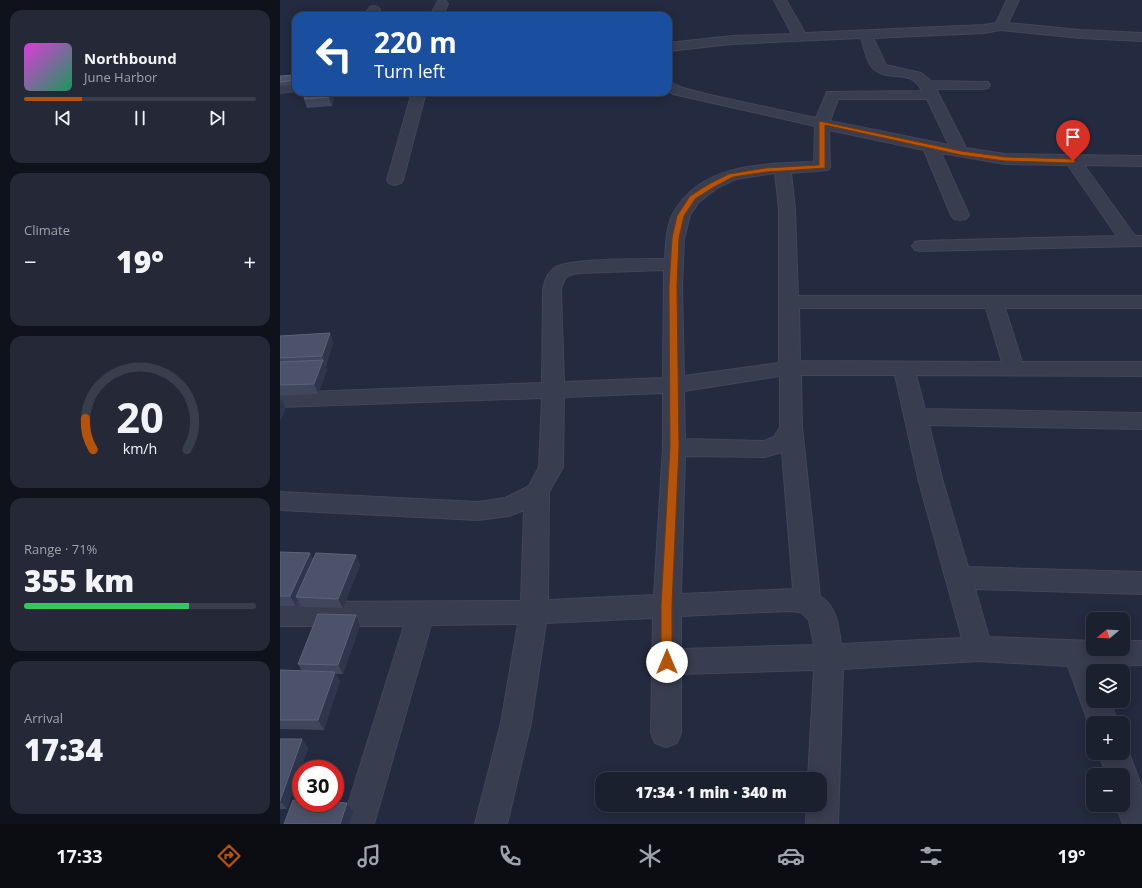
<!DOCTYPE html>
<meta charset="utf-8">
<style>
body{margin:0;font-family:"Open Sans",sans-serif;background:#242837;color:#f1f3f6;height:100vh;display:flex;flex-direction:column;font-size:15px;white-space:nowrap}
*{box-sizing:border-box;margin:0}
p{font-size:13px;color:#a0a3aa}
.icon{flex:none;width:22px;height:22px;fill:none;stroke:currentColor;stroke-width:2;stroke-linecap:round;stroke-linejoin:round}
.map{position:relative;flex:1;overflow:hidden}
.details{display:flex;flex-direction:column;gap:10px;padding:10px;background:#0f121a;width:280px}
.details>*{flex:none}
.guide{position:absolute;left:12px;top:12px;width:380px;height:84px;border-radius:12px;box-shadow:0 2px 10px #0003,0 0 0 1px #393e4b;background:#1a4fa0;color:#fff;overflow:hidden}
.needle{width:26px;rotate:252deg}
.fabs{position:absolute;left:806px;top:612px;display:grid;gap:8px}
.fabs a{display:grid;place-items:center;width:44px;height:44px;border-radius:8px;background:#1b202f;box-shadow:0 2px 10px #0003,0 0 0 1px #393e4b;font-size:20px}
.speed{position:absolute;left:12px;top:760px;display:flex;gap:8px;font-size:20px;font-weight:700;text-align:center}
.speed>*{display:grid;place-content:center;width:52px;height:52px;border-radius:50%;background:#1b202f;box-shadow:0 2px 10px #0003,0 0 0 1px #393e4b;line-height:1}
.speed .limit{border:6px solid #d22;background:#fff;color:#111}
.pin{position:absolute;display:grid;place-items:center;width:34px;height:34px;color:#fff;margin:-41px -17px;border-radius:50% 50% 50% 0;rotate:-45deg;box-shadow:0 0 4px #0007}
.pin .icon{rotate:45deg}
.me{position:absolute;width:44px;margin:-22px;rotate:0deg;stroke-linejoin:round;filter:drop-shadow(0 0 3px #0008)}
.turn{display:flex;align-items:center;gap:14px;height:84px;padding:0 16px;font-size:18px}
.turn .icon{width:52px;height:52px;stroke-width:2.5}
.turn b{display:block;font-size:28px;line-height:34px}
.big{font-size:30px;font-weight:800;line-height:1.1}
.details .card{flex:1;display:flex;flex-direction:column;justify-content:center;gap:6px;min-width:0;padding:0 14px;border-radius:12px;background:#242837}
.details .dial{align-items:center;gap:0}
.dial svg{height:104px;overflow:visible;fill:none;stroke:#393e4b;stroke-width:7;stroke-linecap:round;text-anchor:middle}
.dial text{fill:#f1f3f6;stroke:none}
.song{display:flex;align-items:center;gap:12px}
.cover{width:48px;height:48px;border-radius:6px;background:linear-gradient(135deg,hsl(300 70% 55%),hsl(150 70% 35%))}
.played{height:4px;border-radius:2px;background:linear-gradient(90deg,#b45309 25%,#393e4b 25%)}
.keys{display:flex;justify-content:space-around;direction:ltr}
.heat{display:flex;justify-content:space-between;align-items:center;font-size:22px;direction:ltr}
.charge{height:6px;border-radius:3px;background:linear-gradient(90deg,#34c759 71%,#393e4b 0)}
.trip{position:absolute;left:315px;top:772px;width:232px;height:40px;border-radius:12px;background:#1b202f;box-shadow:0 2px 10px #0003,0 0 0 1px #393e4b;font-weight:800;line-height:40px;text-align:center}
.tabs{display:flex;height:64px;justify-content:space-around;align-items:center;background:#0b0d13;color:#a0a3aa}
.tabs .icon{width:28px;height:28px}
.tabs .on{color:#b45309}
.tabs b{font-size:18px;color:#f1f3f6}
main{display:flex;flex:1;min-height:0}
.map>svg:first-child{display:block}
.lines{fill:none;stroke-linecap:round;stroke-linejoin:round}
.minor-casing{stroke:#424658;stroke-width:2}
.minor{fill:#383d4f;fill-rule:evenodd}
.wall{fill:#3f465d}
.shaded-wall{fill:#2f354c}
.building{fill:#4c5269;stroke:#5c6278}
.route{fill:#b45309;stroke:#753606}
</style>
<main>
<section class="details">
<div class="card">
<div class="song"><i class="cover"></i><div><b>Northbound</b><p>June Harbor</p></div></div>
<div class="played"></div>
<div class="keys"><svg class="icon" aria-label="previous" viewBox="0 0 24 24"><path d="M18 5L8 12l10 7zM5 5v14"/></svg><svg class="icon" aria-label="pause" viewBox="0 0 24 24"><path d="M8 5v14M16 5v14"/></svg><svg class="icon" aria-label="next" viewBox="0 0 24 24"><path d="M6 5l10 7-10 7zM19 5v14"/></svg></div>
</div>
<div class="card"><p>Climate</p>
<div class="heat"><a>−</a><b class="big">19°</b><a>+</a></div>
</div>
<div class="card dial"><svg viewBox="0 0 100 80">
<path d="M14 69A42 42 0 1 1 86 69"/>
<path d="M14 69A42 42 0 0 1 8 45" stroke="#b45309"/>
<text x="50" y="56" font-size="32" font-weight="700">20</text>
<text x="50" y="72" font-size="11">km/h</text>
</svg></div>
<div class="card"><p>Range · 71%</p><b class="big">355 km</b><div class="charge"></div></div>
<div class="card"><p>Arrival</p><b class="big">17:34</b></div>
</section>
<div class="map">
<svg width="862" height="824" viewBox="0 0 862 824">
<rect width="100%" height="100%" fill="#242a3f"/>
<g class="lines">
<defs>
<g id="minor">
<path d="M162 0 166 1 168 4 162 16H150L158 1Z"/>
<path d="M494 0H506L525 33 704 25 716 23 727 0H739L728 23 800 30 862 33V41L800 38 720 30 704 33 593 38 606 65 641 73 651 81 708 82 710 85 708 88 703 89H656L686 148 725 154 862 156V166L804 165 855 236H862V246L641 251 635 250 632 246 635 242 641 241 837 236 788 165 725 164 661 153 689 215 686 219 680 220 674 219 671 215 644 150 549 130 550 167 548 170 511 173 515 209 518 296H862V308H725L742 362H862V376L636 375 645 409 862 413V429L649 425 663 482 688 567 862 572V594L695 589 709 637 813 641V649H843V641H862V665L817 666 818 671H813V701H830L838 723H813L812 733 788 666 699 661 563 669 558 824H526L527 805H540V779H528L534 670 401 674V733L397 743 386 747 375 743 371 733 373 618 266 623 251 723 227 824H195L221 723 238 624 151 625 94 824H62L124 626H0V602L241 601 244 510 229 516 198 520 0 510V492L198 502 225 498 249 486 259 467 262 398 0 407V393L262 383 263 290C265 280 267 273 276 267 292 258 363 259 385 259 386 245 386 227 393 214 420 163 484 164 534 162L535 126 393 94 388 91V82L403 88 430 95 536 118 547 92 642 91C631 68 611 82 595 70 587 64 584 47 581 38L452 44 388 51V43L452 36 512 34ZM558 99H647L669 145 550 121ZM495 173 499 209V363L404 376 402 287 404 239 410 215 419 202 437 188 456 179ZM384 270 383 378 284 382 281 290C284 277 286 275 299 273ZM519 308H706L722 362 520 361ZM521 375H615L639 482 682 638 561 644C559 627 556 605 540 596L522 427ZM500 376V427L494 437 484 441 405 439 404 391ZM383 393V447L374 595 268 600 269 492 283 467 284 397ZM502 452 513 589 401 594 405 456 485 457ZM508 611 521 612 529 620 534 645 401 649V616Z"/>
<path d="M94 6 98 7 100 10 95 16H83L90 7Z"/>
<path d="M16 83V91L0 93V85Z"/>
<path d="M132 92H146L123 180 121 183 115 185 109 183 107 180Z"/>
<path d="M843 742 849 753 862 788V824H843L836 805H843V775H826L819 753H843Z"/>
</g>
</defs>
<!-- minor casing -->
<use href="#minor" class="minor-casing"/>
<!-- minor -->
<use href="#minor" class="minor"/>
</g>
<!-- wall -->
<g class="wall">
<path d="M16 75V85L0 86V76Z"/>
<path d="M26 92H55L52 106 27 108 24 99Z"/>
<path d="M50 333 53 343 46 366H45L47 370 38 394 0 396V336Z"/>
<path d="M0 552 30 553 33 560 76 555 80 565 63 608 22 607 18 600 16 606H0Z"/>
<path d="M76 615 80 625 63 674H56L60 681 44 730 0 729V670L22 671 18 664Z"/>
<path d="M0 739H22L28 748 7 809H0Z"/>
</g>
<!-- shaded-wall -->
<g class="shaded-wall">
<path d="M50 92H55L52 106 49 97Z"/>
<path d="M50 333 53 343 46 366 42 356Z"/>
<path d="M43 360 47 370 38 394 34 384Z"/>
<path d="M1 399 6 409 0 421V402Z"/>
<path d="M30 553 34 563 16 597 18 600 16 606 10 596Z"/>
<path d="M76 555 80 565 63 608 58 599Z"/>
<path d="M76 615 80 625 63 674 58 665Z"/>
<path d="M55 672 60 681 44 730 38 720Z"/>
<path d="M22 739 28 748 7 809 0 801Z"/>
<path d="M67 803 73 811 69 824H60Z"/>
</g>
<!-- building -->
<g class="building">
<path d="M16 75V80L0 82V76Z"/>
<path d="M26 92H50L49 97 24 99Z"/>
<path d="M50 333 42 356 0 358V336Z"/>
<path d="M43 360 34 384 0 385V362Z"/>
<path d="M0 552 30 553 10 596H0Z"/>
<path d="M36 553 76 555 58 599 16 597Z"/>
<path d="M38 614 76 615 58 665 18 664Z"/>
<path d="M0 670 55 672 38 720H0Z"/>
<path d="M0 739H22L0 801Z"/>
<path d="M13 800 21 801V803H55V802L67 803 60 824H4Z"/>
</g>
<!-- route -->
<path class="route" d="M539 121 681 151 725 157 793 159 796 161 793 163 725 161 681 155 545 125V168L486 172 453 177 434 187 415 199 404 216 399 238 397 287 399 447 392 605V662L391 666 387 667 382 666 381 662V605L390 447 389 287 392 238 397 216 410 196 429 184 449 174 486 168 539 165Z"/>
</svg>
<div class="fabs">
<a><svg class="needle" viewBox="-14 -14 28 28"><path d="M0-13l5 13h-10z" fill="#e53935"/><path d="M0 13l5-13h-10z" fill="#a0a3aa"/></svg></a>
<a><svg class="icon" aria-label="layers" viewBox="0 0 24 24"><path d="M12 4l9 5-9 5-9-5zM3 14l9 5 9-5"/></svg></a>
<a>+</a>
<a>−</a>
</div>
<div class="speed"><div class="limit">30</div></div>
<div class="pin" style="left:793px;top:161px;background:#d93025"><svg class="icon" aria-label="arrive" viewBox="0 0 24 24"><path d="M6 21V4h12l-3 4 3 4H6"/></svg></div>
<svg class="me" style="left:387px;top:662px" viewBox="-20 -20 40 40"><circle r="19" fill="#fff"/><path d="M0-13L10 11 0 6-10 11z" fill="#b45309"/></svg>
<div class="trip">17:34 · 1 min · 340 m</div>
<div class="guide">
<div class="turn"><svg class="icon" aria-label="left" viewBox="0 0 24 24"><path d="M17 20v-9H6M10 6l-5 5 5 5"/></svg><div><b>220 m</b>Turn left</div></div>
</div>
</div>
</main>
<nav class="tabs">
<b>17:33</b>
<svg class="icon on" aria-label="directions" viewBox="0 0 24 24"><path d="M12 3l9 9-9 9-9-9zM9 14v-3h6M13 9l2 2-2 2"/></svg>
<svg class="icon" aria-label="music" viewBox="0 0 24 24"><path d="M9 18V5l10-2v13"/><circle cx="6" cy="18" r="3"/><circle cx="16" cy="16" r="3"/></svg>
<svg class="icon" aria-label="phone" viewBox="0 0 24 24"><path d="M5 4h4l2 5-3 2q2 4 5 5l2-3 5 2v4C11 20 4 13 5 4z"/></svg>
<svg class="icon" aria-label="climate" viewBox="0 0 24 24"><path d="M12 3v18M4 7l16 10M4 17L20 7"/></svg>
<svg class="icon" aria-label="car" viewBox="0 0 24 24"><path d="M5 17H2v-5l4-1 3-4h7l3 4 3 1v5h-3M9 17h6M6 11h13"/><circle cx="7" cy="17" r="2"/><circle cx="17" cy="17" r="2"/></svg>
<svg class="icon" aria-label="filters" viewBox="0 0 24 24"><path d="M4 7h16M4 17h16"/><circle cx="9" cy="7" r="2"/><circle cx="15" cy="17" r="2"/></svg>
<b>19°</b>
</nav>
